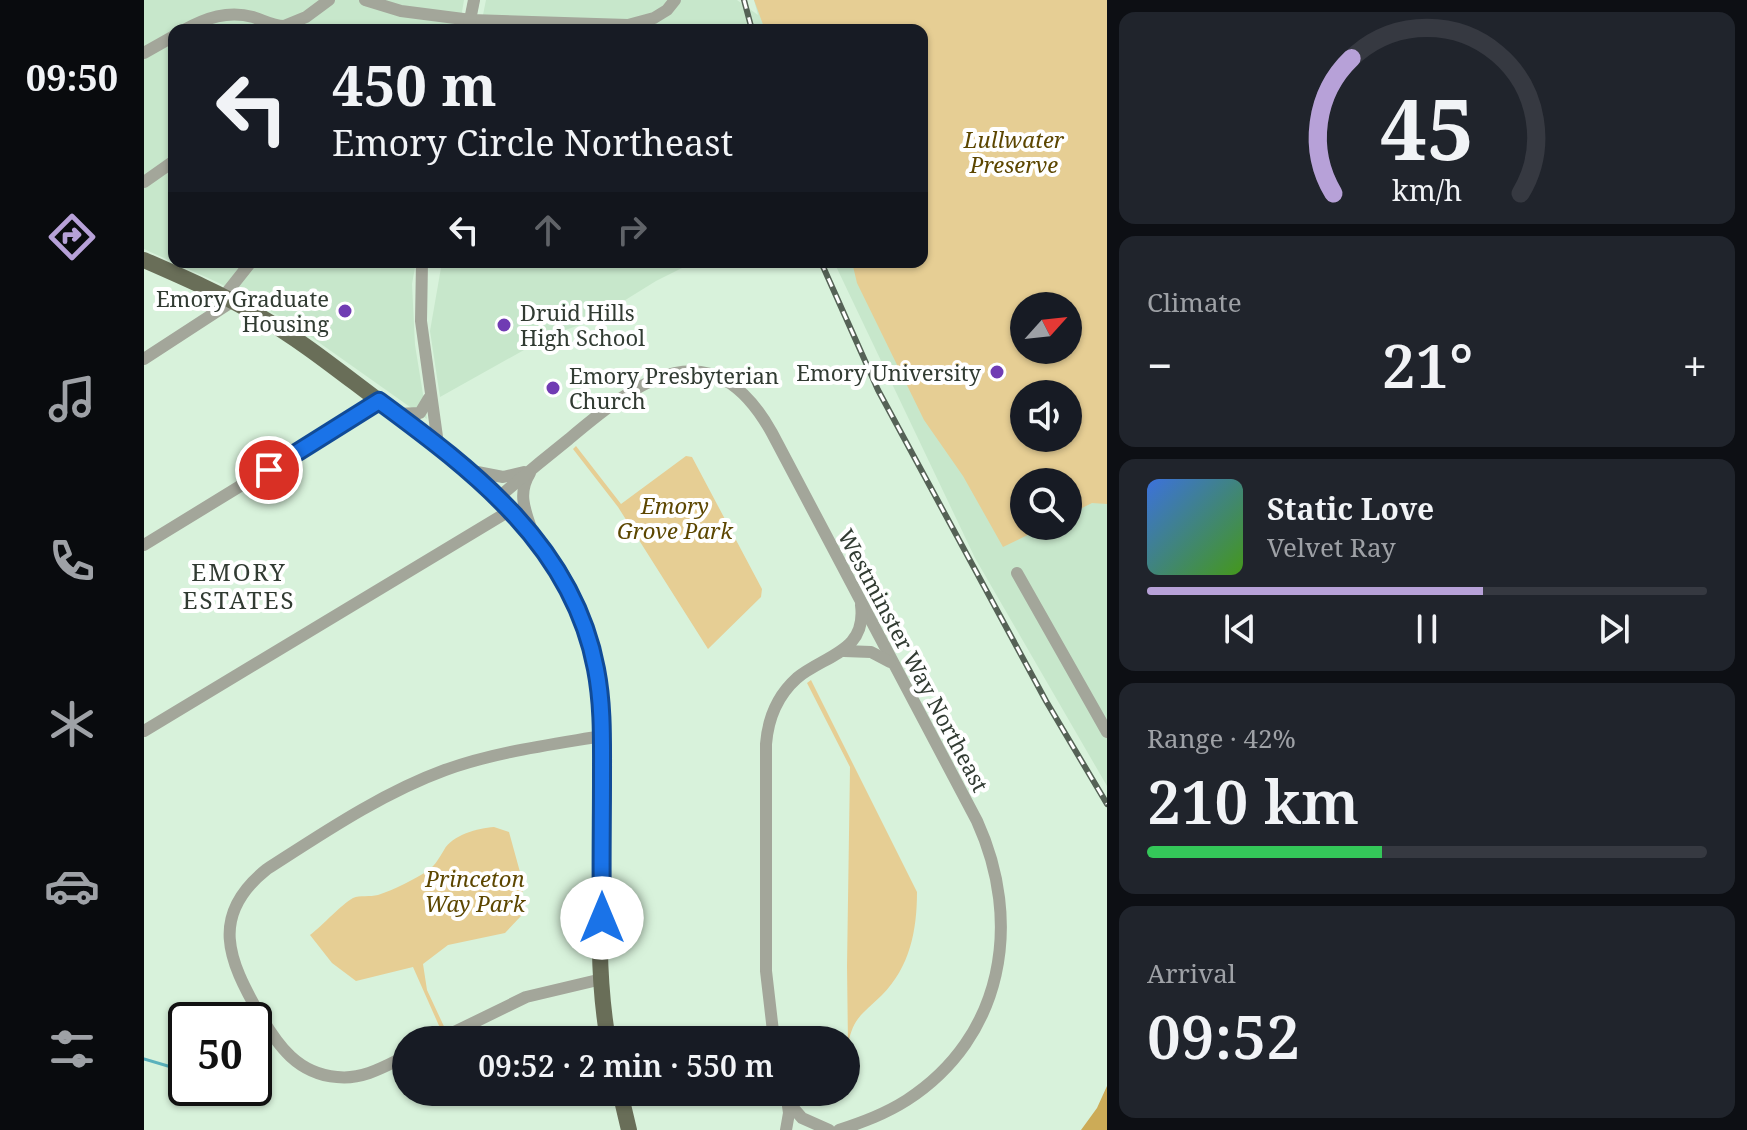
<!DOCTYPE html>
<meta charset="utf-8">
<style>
body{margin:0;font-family:"Noto Serif",serif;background:#20242c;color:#f1f3f6;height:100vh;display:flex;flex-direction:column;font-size:30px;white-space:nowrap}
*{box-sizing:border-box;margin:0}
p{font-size:26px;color:#9ea1a6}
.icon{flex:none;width:44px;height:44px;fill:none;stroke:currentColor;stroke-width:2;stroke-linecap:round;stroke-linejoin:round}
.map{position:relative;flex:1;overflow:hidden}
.details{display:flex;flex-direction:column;gap:12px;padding:12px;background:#0d0f14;width:640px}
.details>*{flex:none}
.banner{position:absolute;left:24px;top:24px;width:760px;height:244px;border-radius:16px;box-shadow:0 2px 6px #0004;background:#171b24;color:#f1f3f6;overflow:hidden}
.needle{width:52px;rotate:63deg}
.controls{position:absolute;left:866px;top:292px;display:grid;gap:16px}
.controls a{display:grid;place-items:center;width:72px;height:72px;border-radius:50%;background:#171b24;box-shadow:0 2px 6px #0004;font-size:40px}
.speed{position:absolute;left:24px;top:1002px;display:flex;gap:16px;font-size:40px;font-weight:700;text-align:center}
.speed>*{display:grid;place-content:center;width:104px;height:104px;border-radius:50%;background:#171b24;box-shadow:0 2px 6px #0004;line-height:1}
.speed .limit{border:4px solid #111;border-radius:12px;background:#fff;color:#111}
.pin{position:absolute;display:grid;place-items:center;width:68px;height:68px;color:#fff;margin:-34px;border:4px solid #fff;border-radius:50%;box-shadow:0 2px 8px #0007}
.me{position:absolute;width:88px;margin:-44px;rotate:0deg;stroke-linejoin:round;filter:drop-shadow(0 0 6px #0008)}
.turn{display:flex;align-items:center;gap:28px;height:168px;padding:0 32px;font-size:36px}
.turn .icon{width:104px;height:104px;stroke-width:2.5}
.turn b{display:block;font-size:56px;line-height:68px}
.lanes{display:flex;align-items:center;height:76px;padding:0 32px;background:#0003;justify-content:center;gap:40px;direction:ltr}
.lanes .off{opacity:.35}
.big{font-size:60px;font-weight:600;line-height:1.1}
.details .tile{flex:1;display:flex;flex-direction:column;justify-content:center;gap:12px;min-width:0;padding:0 28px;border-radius:16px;background:#20242c}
.details .dial{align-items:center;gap:0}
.dial svg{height:208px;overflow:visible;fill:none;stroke:#363941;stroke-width:7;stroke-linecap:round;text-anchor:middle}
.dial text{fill:#f1f3f6;stroke:none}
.song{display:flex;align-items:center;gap:24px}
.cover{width:96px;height:96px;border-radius:12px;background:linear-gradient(135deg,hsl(220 70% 55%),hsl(100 70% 35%))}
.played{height:8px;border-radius:4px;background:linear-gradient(90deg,#b7a1d8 60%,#363941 60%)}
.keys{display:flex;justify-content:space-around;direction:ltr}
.heat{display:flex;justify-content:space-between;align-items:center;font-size:44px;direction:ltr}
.charge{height:12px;border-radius:6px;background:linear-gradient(90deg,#34c759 42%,#363941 0)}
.trip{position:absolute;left:248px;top:1026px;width:468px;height:80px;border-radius:40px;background:#171b24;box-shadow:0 2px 6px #0004;font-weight:600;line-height:80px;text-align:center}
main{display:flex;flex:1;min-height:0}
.dock{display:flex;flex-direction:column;width:144px;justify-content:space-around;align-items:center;background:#090b0e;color:#9ea1a6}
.dock .icon{width:56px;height:56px}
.dock .current{color:#b7a1d8}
.dock b{font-size:36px;color:#f1f3f6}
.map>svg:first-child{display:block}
.built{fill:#c7e7cb;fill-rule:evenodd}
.green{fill:#e6ce94;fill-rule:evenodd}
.forest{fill:#ccab57}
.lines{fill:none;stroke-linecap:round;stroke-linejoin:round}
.stream{stroke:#5ab1bc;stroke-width:3}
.minor{stroke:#a3a69a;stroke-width:12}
.major{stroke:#696e58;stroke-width:16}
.rail-casing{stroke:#556256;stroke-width:6}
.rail{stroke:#fff;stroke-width:3;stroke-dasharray:9;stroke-linecap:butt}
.route-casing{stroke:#114b97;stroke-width:20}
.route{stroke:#1a73e8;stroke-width:14}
.poi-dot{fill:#703cb3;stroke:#fff;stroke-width:3}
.labels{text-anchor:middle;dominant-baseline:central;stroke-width:8;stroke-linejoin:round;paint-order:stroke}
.park-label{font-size:22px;font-style:italic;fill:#5c4600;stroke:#fff}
.poi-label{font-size:22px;fill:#313b32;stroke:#fff;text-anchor:end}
.street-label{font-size:22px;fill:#313b32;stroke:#fff}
.neighbourhood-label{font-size:24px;letter-spacing:2px;fill:#313b32;stroke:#fff}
</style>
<main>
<nav class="dock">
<b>09:50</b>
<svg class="icon current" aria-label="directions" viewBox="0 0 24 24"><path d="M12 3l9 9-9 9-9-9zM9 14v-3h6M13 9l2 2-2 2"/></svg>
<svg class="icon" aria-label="music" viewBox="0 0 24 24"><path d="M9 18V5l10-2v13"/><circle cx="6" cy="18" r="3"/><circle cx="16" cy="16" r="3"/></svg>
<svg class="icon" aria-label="phone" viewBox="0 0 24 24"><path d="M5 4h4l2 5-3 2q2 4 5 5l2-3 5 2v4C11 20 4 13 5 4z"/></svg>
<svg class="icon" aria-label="climate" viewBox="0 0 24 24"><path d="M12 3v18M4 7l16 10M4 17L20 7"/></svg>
<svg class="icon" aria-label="car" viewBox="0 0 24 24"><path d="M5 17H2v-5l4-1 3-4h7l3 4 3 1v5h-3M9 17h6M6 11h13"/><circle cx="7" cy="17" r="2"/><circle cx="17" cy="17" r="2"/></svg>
<svg class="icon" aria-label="filters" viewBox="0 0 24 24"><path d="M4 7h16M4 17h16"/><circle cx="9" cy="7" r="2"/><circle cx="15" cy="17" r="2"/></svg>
</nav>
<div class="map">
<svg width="963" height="1130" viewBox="0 0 963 1130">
<rect width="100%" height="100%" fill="#d8f2db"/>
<!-- built -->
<g class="built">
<path d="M0 0H320L315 30H30V262H272L268 284 271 345 283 419 146 322 75 283 0 249Z"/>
<path d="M342 0H593L614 15 610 0H963V786L831 558 690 262H778V30H336ZM880 306H924V350H880ZM880 394H924V438H880ZM880 482H924V526H880Z"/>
<path d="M298 262H550L512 281 449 320 405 336 296 397 286 331Z"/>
</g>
<!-- green -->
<g class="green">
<path d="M610 0H963V504L948 503 924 515V482H880V526H902L859 547 819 476 780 420 713 283 708 262H778V30H621ZM924 306V350H880V306ZM924 394V438H880V394Z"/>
<path d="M432 446 477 504 542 456 548 457 618 589 617 597 564 649 474 507 429 449Z"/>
<path d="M667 680 773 892C773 930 766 967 738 995 719 1014 709 1017 704 1045L703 966 706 767 663 683Z"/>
<path d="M350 827 365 832 379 883 377 916 361 933 304 945 279 964 283 990 304 1035 300 1037 269 967 212 981 188 963 166 935C178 926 199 903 209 898 216 895 226 897 234 895 250 890 271 879 285 870 292 864 295 858 300 850 308 835 334 828 350 827Z"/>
</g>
<!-- forest -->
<path class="forest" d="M963 1086V1130H937L953 1108Z"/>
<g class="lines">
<!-- stream -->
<path class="stream" d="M0 1059 34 1069"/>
<!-- minor -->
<g class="minor">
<path d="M221 0 257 11 327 20 484 25 510 18 523 10 531 0"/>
<path d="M140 26 162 17 185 0"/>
<path d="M40 30C62 18 84 10 109 17 119 20 129 26 140 26"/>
<path d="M324 30 330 0"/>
<path d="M0 53 30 36"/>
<path d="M0 182 30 161"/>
<path d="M278 262 277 321 294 444"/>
<path d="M80 296 107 262"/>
<path d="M0 359 89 301"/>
<path d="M252 414 276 413 285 398"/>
<path d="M328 471 359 477 380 472"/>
<path d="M386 473C374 492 380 508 387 528"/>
<path d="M354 498C377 478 401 458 425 439 496 379 568 325 628 433L833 821C879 922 860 1037 763 1100 741 1114 719 1122 695 1130"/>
<path d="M0 545 235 401"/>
<path d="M873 573 963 732"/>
<path d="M700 651 727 652 746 662"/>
<path d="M0 731 367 510"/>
<path d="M294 1040 382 997 458 979"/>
<path d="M630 1040 622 971V744C624 719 634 695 653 678 681 655 723 652 717 605"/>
<path d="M262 1056C240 1067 218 1080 193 1077 154 1074 134 1046 116 1015 84 960 65 915 123 869 179 833 238 793 301 770 351 752 405 745 458 736"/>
<path d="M642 1092 645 1113 642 1130"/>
<path d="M644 1102 658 1118 685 1130"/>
</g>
<!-- major -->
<g class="major">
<path d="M0 260C39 277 78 294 115 316 160 342 201 376 243 407 303 452 364 497 407 559 435 598 451 647 456 694 468 808 444 927 464 1040"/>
<path d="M476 1092 485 1130"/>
</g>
<defs>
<g id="rail">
<path d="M600 0 608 30"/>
<path d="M677 262 734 390 902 701 963 804"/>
</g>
</defs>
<!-- rail casing -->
<use href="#rail" class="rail-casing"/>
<!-- rail -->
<use href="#rail" class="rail"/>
</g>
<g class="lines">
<defs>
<path id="route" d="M125 470 235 401C330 471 429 546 452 669 459 705 458 741 458 778 458 825 457 872 458 918"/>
</defs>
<!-- route casing -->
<use href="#route" class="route-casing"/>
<!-- route -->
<use href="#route" class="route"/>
</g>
<!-- markers -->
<g class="poi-dot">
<circle cx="201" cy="311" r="8"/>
<circle cx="360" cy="325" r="8"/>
<circle cx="853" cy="372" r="8"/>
<circle cx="409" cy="388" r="8"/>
</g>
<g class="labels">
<!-- park labels -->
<g class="park-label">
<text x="870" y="139">Lullwater<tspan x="870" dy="25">Preserve</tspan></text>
<text x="531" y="505">Emory<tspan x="531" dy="25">Grove Park</tspan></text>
<text x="331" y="878">Princeton<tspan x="331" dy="25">Way Park</tspan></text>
</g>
<!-- poi labels -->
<g class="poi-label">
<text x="185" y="298">Emory Graduate<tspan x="185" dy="25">Housing</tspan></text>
<text x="376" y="312" text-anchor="start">Druid Hills<tspan x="376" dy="25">High School</tspan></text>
<text x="837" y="372">Emory University</text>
<text x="425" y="375" text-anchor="start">Emory Presbyterian<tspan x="425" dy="25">Church</tspan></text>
</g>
<!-- street labels -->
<g class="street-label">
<text transform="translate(770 660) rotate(62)">Westminster Way Northeast</text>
</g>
<!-- neighbourhood labels -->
<g class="neighbourhood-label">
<text x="95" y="571">EMORY<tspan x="95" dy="28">ESTATES</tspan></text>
</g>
</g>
</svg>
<div class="controls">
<a><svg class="needle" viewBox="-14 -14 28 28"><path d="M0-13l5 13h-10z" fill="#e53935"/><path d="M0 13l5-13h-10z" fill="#9ea1a6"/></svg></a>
<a><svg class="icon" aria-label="sound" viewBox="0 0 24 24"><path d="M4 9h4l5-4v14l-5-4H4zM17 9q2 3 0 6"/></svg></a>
<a><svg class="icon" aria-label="search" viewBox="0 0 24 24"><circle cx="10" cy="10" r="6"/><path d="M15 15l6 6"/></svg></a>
</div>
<div class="speed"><div class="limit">50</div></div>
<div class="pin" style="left:125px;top:470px;background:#d93025"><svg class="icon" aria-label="arrive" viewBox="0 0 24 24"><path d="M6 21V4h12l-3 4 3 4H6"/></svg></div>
<svg class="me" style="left:458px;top:918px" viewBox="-20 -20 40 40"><circle r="19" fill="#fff"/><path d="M0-13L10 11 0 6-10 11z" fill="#1a73e8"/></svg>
<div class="trip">09:52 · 2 min · 550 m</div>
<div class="banner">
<div class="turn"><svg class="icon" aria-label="left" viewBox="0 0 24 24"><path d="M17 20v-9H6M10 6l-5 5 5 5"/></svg><div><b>450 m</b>Emory Circle Northeast</div></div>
<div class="lanes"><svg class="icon" aria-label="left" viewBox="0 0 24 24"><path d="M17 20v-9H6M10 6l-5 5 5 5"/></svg><svg class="icon off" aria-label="ahead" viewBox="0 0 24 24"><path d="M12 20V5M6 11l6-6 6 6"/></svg><svg class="icon off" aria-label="right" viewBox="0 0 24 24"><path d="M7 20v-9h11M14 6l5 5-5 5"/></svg></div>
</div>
</div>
<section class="details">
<div class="tile dial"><svg viewBox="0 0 100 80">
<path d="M14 69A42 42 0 1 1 86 69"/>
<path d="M14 69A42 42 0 0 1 21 17" stroke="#b7a1d8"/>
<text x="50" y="56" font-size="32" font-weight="700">45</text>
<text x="50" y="72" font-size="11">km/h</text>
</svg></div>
<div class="tile"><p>Climate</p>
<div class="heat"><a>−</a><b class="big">21°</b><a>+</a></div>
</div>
<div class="tile">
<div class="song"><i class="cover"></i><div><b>Static Love</b><p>Velvet Ray</p></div></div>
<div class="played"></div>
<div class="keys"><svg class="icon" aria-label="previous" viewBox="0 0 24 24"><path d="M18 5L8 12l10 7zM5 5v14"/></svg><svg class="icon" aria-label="pause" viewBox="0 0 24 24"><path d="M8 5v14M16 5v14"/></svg><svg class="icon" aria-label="next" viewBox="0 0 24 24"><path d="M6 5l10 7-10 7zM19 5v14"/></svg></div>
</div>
<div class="tile"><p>Range · 42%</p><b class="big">210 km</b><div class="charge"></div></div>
<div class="tile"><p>Arrival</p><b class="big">09:52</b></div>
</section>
</main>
